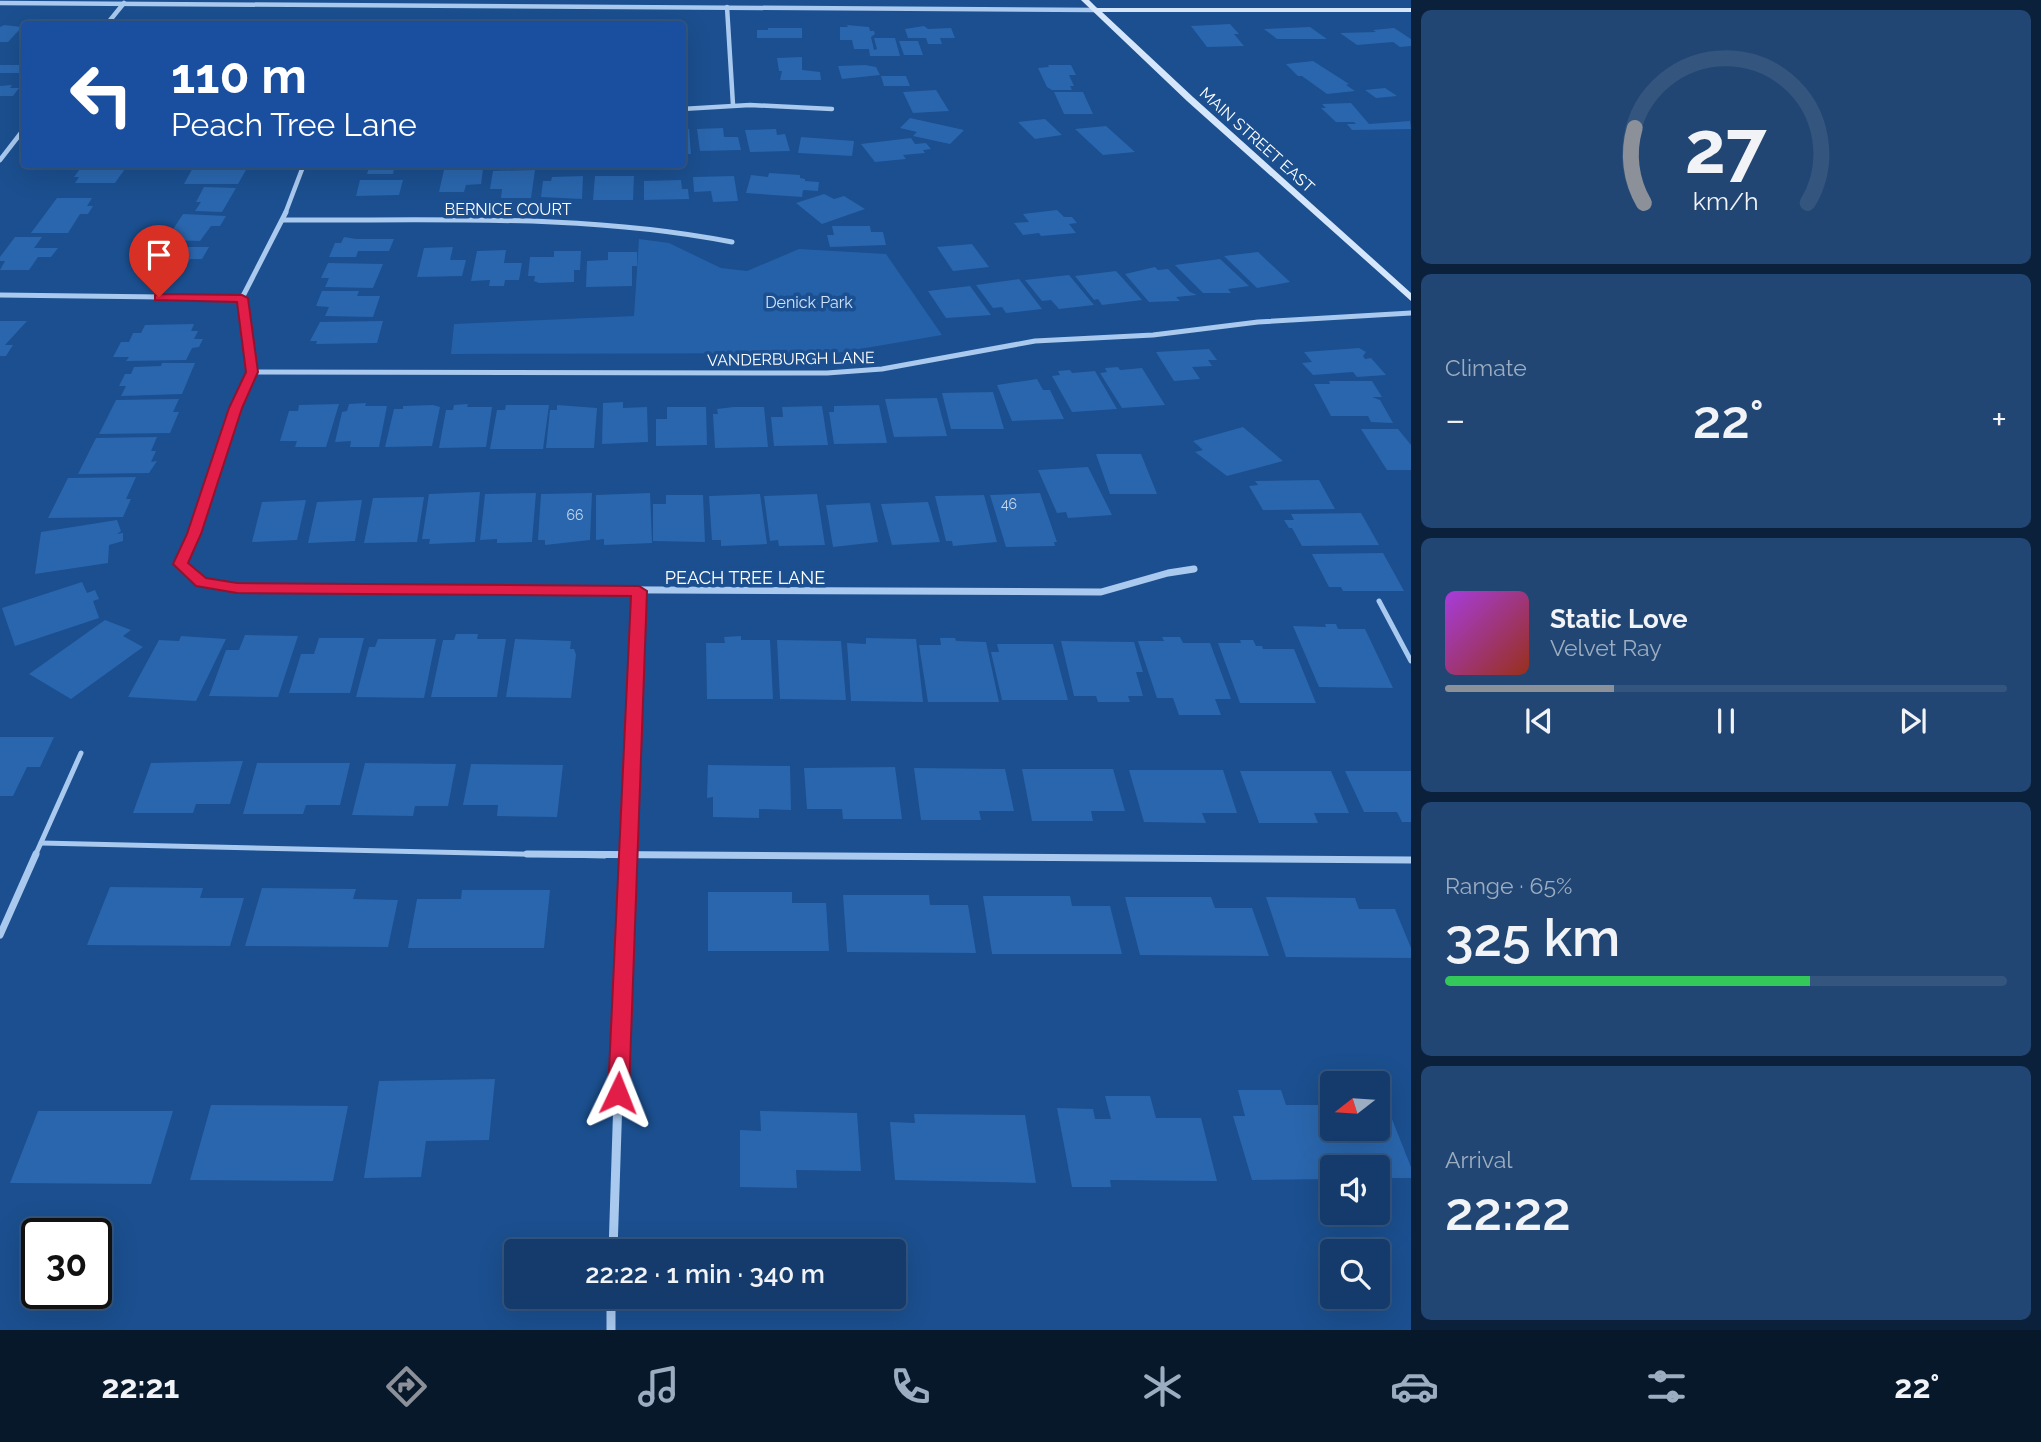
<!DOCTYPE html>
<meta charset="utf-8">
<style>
body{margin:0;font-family:Raleway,sans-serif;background:#214673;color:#f1f3f6;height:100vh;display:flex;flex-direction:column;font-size:26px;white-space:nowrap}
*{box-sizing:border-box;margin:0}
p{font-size:23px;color:#9dadc1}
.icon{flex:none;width:38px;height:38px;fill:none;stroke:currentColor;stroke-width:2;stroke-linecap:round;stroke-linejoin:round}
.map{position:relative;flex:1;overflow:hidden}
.sheet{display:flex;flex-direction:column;gap:10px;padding:10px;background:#0b203b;width:630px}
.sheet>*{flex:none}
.hud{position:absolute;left:21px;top:21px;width:665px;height:147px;border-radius:7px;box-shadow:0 7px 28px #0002,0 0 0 2px #33557e;background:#1a4fa0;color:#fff;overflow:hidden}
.needle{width:46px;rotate:253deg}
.buttons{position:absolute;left:1320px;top:1071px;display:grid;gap:14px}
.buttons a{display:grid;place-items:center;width:70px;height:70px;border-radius:7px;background:#143b6b;box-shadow:0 7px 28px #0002,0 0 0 2px #33557e;font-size:35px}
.speed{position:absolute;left:21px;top:1218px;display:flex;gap:14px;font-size:35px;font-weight:700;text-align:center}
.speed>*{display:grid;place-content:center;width:91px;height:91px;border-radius:50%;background:#143b6b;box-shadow:0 7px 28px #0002,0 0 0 2px #33557e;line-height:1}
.speed .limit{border:4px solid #111;border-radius:10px;background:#fff;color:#111}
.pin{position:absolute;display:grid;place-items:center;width:60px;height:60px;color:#fff;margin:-72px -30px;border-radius:50% 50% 50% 0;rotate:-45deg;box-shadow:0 0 7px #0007}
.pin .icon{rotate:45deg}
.me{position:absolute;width:77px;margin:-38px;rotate:2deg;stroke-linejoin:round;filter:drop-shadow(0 0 5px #0008)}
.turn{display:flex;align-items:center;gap:24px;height:147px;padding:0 35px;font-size:32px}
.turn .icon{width:91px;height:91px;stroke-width:2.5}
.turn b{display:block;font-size:49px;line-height:60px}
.big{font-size:52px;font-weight:600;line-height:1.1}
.sheet .card{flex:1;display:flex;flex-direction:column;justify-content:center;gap:10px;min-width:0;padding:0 24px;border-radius:10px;background:#214673}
.sheet .dial{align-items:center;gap:0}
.dial svg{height:182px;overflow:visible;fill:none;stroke:#33557e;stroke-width:7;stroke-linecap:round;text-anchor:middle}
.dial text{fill:#f1f3f6;stroke:none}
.song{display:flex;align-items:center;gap:21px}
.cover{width:84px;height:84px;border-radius:10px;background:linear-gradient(135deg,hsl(280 70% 55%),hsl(10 70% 35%))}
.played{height:7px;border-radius:4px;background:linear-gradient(90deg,#8c9099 30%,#33557e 30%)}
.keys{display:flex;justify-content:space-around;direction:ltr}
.heat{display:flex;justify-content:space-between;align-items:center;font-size:38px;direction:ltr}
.charge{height:10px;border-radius:5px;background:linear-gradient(90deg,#34c759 65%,#33557e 0)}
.trip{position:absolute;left:504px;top:1239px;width:402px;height:70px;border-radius:7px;background:#143b6b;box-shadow:0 7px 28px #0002,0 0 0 2px #33557e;font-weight:600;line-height:70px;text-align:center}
.menu{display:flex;height:112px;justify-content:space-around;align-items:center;background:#08182b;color:#9dadc1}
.menu .icon{width:49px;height:49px}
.menu .selected{color:#8c9099}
.menu b{font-size:32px;color:#f1f3f6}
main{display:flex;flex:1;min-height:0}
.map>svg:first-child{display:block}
.green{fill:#2461a8}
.building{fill:#2a66ad}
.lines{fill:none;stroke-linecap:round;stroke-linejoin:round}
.service-far1{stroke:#a9c9ee;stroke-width:5}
.service{stroke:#a9c9ee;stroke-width:7}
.minor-far3{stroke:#a9c9ee;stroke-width:4.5}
.minor-far2{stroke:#a9c9ee;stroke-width:5}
.minor-far1{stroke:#a9c9ee;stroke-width:7}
.minor{stroke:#a9c9ee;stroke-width:9}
.secondary{fill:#d6e6fa;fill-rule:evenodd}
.route{fill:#e11d48;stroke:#92132f;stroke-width:2}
.labels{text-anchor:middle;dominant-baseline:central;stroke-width:7;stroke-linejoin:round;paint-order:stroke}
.number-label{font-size:14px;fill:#cad9ea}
.far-street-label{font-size:16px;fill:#fff;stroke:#1b4f8f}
.far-park-label{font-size:16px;fill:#cfe3fa;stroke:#1b4f8f}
.street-label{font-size:18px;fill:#fff;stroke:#1b4f8f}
</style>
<main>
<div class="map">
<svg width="1411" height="1330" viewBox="0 0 1411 1330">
<rect width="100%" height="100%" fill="#1b4f8f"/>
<!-- green -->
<path class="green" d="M639 239 669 243 721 268 747 271 799 249 886 254 942 335 836 353 451 354 454 324 634 316Z"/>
<!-- building -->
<g class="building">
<path d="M1230 24 1239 34H1234L1244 46 1207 47 1191 26Z"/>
<path d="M4 25 22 27 8 42H0V27Z"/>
<path d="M847 25 869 27 870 31H874L875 34 871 37 874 50 877 49 874 38H895L900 56H870L869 49H854L852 40H840V27H848Z"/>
<path d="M924 26 928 29 951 28 955 38H940L942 44H928L926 38H908L905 29Z"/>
<path d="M1310 27 1327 39H1277L1264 29Z"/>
<path d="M768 28H802V38H757V30H768Z"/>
<path d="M1394 28 1411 39V46L1400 47 1393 42 1357 45 1340 33 1376 32 1373 30Z"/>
<path d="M899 41H918L923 55H904Z"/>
<path d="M802 57V70L820 72 821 80H780L782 71H779L777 58Z"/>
<path d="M1313 61 1349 84 1346 85 1355 91 1327 94 1302 76H1298L1286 64Z"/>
<rect x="0" y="65" width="24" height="8"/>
<path d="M865 65 876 67 880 75 842 79 838 66Z"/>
<path d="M1048 65H1071L1076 75H1069L1074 86H1070L1072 90H1052L1047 87 1038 68 1049 67Z"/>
<path d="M881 76H906L910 86H884Z"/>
<path d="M12 85 10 88H19L13 96H0V86Z"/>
<path d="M1385 88 1397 96 1376 98 1365 90Z"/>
<path d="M936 90 949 111 913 113 903 92Z"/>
<path d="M1054 92H1083L1093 114H1064Z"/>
<path d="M1351 103 1369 124 1410 121 1411 129 1352 130 1347 124H1356L1354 122H1336L1321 108H1326L1322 104Z"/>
<path d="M910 118 964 130 950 144 913 136 917 132 900 128Z"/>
<path d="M1045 119 1062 135 1035 139 1018 122Z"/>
<path d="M1106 126 1135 152 1103 155 1075 129Z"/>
<path d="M723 128 724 137H738L741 150 700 151 697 129Z"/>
<path d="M682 129H689L691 154H682Z"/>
<path d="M776 129 777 135 785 134 790 151 750 152 745 130Z"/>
<path d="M801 137 854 141 852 156 798 153Z"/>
<path d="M911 138 915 144 926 143 931 149 923 150 925 153 903 155 906 159 875 162 861 144Z"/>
<path d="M65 164H116L127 166 115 183H75L79 177H74L80 169H61Z"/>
<path d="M195 164H222L220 168H247L238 184H184Z"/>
<path d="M361 164H414L413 169H394L393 174H367L369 168H360Z"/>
<path d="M483 169 481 184 466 185 464 192H439L444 170Z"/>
<path d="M535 170 531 198H501L502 189H490L493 171Z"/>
<path d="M769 173 800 175V178L805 179V181L819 182 818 191 803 190 802 197 746 193 751 175 768 177Z"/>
<path d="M583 176 582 199 541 197 543 181H551L552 177Z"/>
<path d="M595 176H634L633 200H593Z"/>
<path d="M734 176 738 201 713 202 711 191 694 192 693 177Z"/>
<path d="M360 180H403L399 195 356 196Z"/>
<path d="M681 180 682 189H688L689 199 644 200V181Z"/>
<path d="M204 187 236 188 222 212 195 211 201 202H196Z"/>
<path d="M824 194 834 199 844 196 865 209 822 224 796 203Z"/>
<path d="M57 198H92L87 206H93L88 214H80L68 233H31Z"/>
<path d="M1057 210 1064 217H1072L1077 223 1069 224 1076 233 1041 236 1039 233 1023 235 1014 223 1029 222 1023 214Z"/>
<path d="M183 214 226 216 220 226H211L200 241 166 240Z"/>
<path d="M832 226H870L871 232H883L886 245 830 247 827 235H834Z"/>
<path d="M15 237H42L34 248H58L51 257H38L29 270H0L5 261H0V257Z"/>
<path d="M344 237 356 239H394L389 251H358L356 257H329L335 243H341Z"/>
<path d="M972 244 989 267 953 271 937 247Z"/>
<path d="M155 247H209L202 259H190L183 269 142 268 145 263H140L147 252H152Z"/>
<path d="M453 247 450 260H466L462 276 417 277 424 248Z"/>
<path d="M506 250 504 263H522L519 280H505L504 286H489L490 280 471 281 477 251Z"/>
<path d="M554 251H581L580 270H574V282L539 283 534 281 535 276H528L530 257H554Z"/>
<path d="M608 252H637V266H632V286L586 287 587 261 608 260Z"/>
<path d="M1258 252 1290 282 1257 288 1224 256Z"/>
<path d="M1220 259 1249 286 1228 289 1231 293H1203L1175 265Z"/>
<path d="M328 263 383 264 373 288 325 287 329 278H321Z"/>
<path d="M1155 267 1158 270 1168 269 1190 292 1197 295 1176 297 1180 301 1149 302 1125 274Z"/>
<path d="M1116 271 1142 300 1102 305 1098 299 1094 300 1075 276Z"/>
<path d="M1069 275 1094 305 1059 309 1051 300 1042 301 1025 280Z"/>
<path d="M1019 279 1042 309 1006 313 1002 307 993 308 976 285Z"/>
<path d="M970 286 991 315 946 318 928 291Z"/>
<path d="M322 291H359L357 296H380L373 317 325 316 329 307 316 306Z"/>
<path d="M0 321H27L5 345H13L6 356H0Z"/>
<path d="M383 321 377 343 316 344 317 341H310L320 322Z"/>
<path d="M194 324 191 331H198L194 339H203L199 347 192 348 186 360 126 361 129 357H113L121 342H129L133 333H141L145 325Z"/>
<path d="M1359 348 1366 352 1363 356 1365 359 1371 358 1386 375 1357 377 1353 372 1313 375 1302 363 1312 362 1304 352Z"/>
<path d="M1209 349 1217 360H1208L1212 366 1192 367 1200 379 1174 381 1156 352Z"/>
<path d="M162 363H195L182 394 121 396 126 386H119L125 374H131L134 367 161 366Z"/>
<path d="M1118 367 1120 370 1142 368 1165 405 1122 408 1100 373 1107 372 1105 368Z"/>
<path d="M1070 370 1072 373 1095 371 1117 409 1072 412 1052 376 1060 375 1058 371Z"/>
<path d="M1037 379 1043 390H1050L1064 419 1012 421 997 385Z"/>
<path d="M1329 381H1372L1382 397H1372L1380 400 1393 423 1371 422 1368 416H1331L1314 384H1330Z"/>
<path d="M993 392 1004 429H951L942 393Z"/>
<path d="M937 398 947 436 894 437 885 399Z"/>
<path d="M179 399 173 412H179L170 433 99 434 116 400Z"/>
<path d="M623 402V408L647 407 648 442 602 444 603 403Z"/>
<path d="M366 403 365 406H387L379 447H350L351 441 335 442 342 412 347 411 349 404Z"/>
<path d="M339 404 326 447H295L297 441H280L289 411H298L299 405Z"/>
<path d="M468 404 467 407H492L486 447 439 448 446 410H453L454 405Z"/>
<path d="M433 405 440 407 432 446 385 447 394 409H403V406Z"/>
<path d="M506 405H549L543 449H490L497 410H505Z"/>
<path d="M557 405 597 408 594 448H546L550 410H557Z"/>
<path d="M879 405 887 443 834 444 829 412H834V406Z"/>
<path d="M822 406 828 445 774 446 771 417H783L782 407Z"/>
<path d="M667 407H706L707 445 656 446V419H667Z"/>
<path d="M734 407H764L768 447 715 448 713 414H718L717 409Z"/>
<path d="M1243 427 1283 461 1227 476 1195 452 1203 450 1193 441Z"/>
<path d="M1361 429H1398L1411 445V470H1387Z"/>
<path d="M157 437 151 451H156L151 462 157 461 149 473 78 474 96 438Z"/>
<path d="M1096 454H1141L1157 494H1110Z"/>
<path d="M1088 467 1112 515 1068 518 1066 512 1057 513 1038 470Z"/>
<path d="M136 477 126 499H131L123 517 48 518 68 478Z"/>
<path d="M1319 480 1335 509 1263 510 1249 486 1258 485 1255 481Z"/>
<path d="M480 492 475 542 429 544 430 539H422L429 494Z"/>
<path d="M536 493 532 542 497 543V539L480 540 485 494Z"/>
<path d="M592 493 590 540 545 545V540H538L541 494Z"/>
<path d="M650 493 652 543 604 545V539L596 540V495Z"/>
<path d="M1040 493 1057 542H1054L1055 546 1006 547 990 495Z"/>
<path d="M760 494 767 544 721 546V540H712L709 496Z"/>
<path d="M817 494 825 545 779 546 778 540 770 541 764 496Z"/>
<path d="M666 495H703L705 542 653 541V504H666Z"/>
<path d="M984 495 997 542 953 546 952 541H946L935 496Z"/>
<path d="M424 497 417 542 364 543 373 498Z"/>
<path d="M306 500 297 540 252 542 262 502Z"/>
<path d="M362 500 355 541 308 543 317 502Z"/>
<path d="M928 502 940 542 892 545 881 504Z"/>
<path d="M870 503 878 542 833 547 826 505Z"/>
<path d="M1361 513 1379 545 1302 546 1292 528H1289L1284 520H1294L1291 514Z"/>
<path d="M117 520 121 531 117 534 123 533V541L109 545 108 563 35 574 41 532Z"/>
<path d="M1383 553 1404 591H1343L1341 587H1329L1312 554Z"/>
<path d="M82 582 87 593 95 590 99 599 93 601 99 618 15 646 2 608Z"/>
<path d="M105 620 131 630 123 636 143 647 71 699 29 674Z"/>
<path d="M1325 624H1336L1338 629H1365L1393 688 1319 687 1293 626 1326 627Z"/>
<path d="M456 634H478L477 639H506L497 697H431L443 640H454Z"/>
<path d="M245 635 298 636 278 697 209 696 226 650H239Z"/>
<path d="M181 636 226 639 196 701 128 697 159 640 179 641Z"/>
<path d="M741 636V640H770L773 699H707L706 643H725L724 637Z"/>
<path d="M1162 637H1180L1183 643H1210L1231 699H1215L1221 715H1179L1173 698H1157L1138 641H1164Z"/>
<path d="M319 638H364L350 693H289L301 654H314Z"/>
<path d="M866 638 916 639 923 702 851 701 847 643 866 644Z"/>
<path d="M940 638H955L956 641 986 642 999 702H928L919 645H941Z"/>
<path d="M378 639H436L424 698 356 697 369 647H375Z"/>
<path d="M515 639 571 641 570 649H574L576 655 571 698 506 697Z"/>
<path d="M777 640 841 641 846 700 780 699Z"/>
<path d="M1240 640H1253L1256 646H1262L1263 649H1294L1316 703H1240L1218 643H1241Z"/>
<path d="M1061 641 1134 642 1143 672H1136L1143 696H1128L1130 702H1098L1096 696H1074Z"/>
<path d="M997 644H1053L1068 700H1002L991 652H999Z"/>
<path d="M0 737H54L40 767H27L13 796H0Z"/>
<path d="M243 761 230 804H196L193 813H133L151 763Z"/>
<path d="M257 763H350L340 805H306L303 814H243Z"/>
<path d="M365 763 456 764 448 806H415L413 816 352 815Z"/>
<path d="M471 764 563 765 557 817 497 816 498 805H463Z"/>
<path d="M708 765 790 766 791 810 759 809V818L713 817V797L707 798Z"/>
<path d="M895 767 902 819H843L842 809H807L804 768Z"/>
<path d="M914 768 1005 769 1014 811H979L981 820H921Z"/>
<path d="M1022 769H1113L1125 811H1091L1093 821H1032Z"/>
<path d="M1129 770H1223L1237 813H1202L1206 823 1144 822Z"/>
<path d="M1240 771H1331L1349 813H1314L1318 823H1259Z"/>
<path d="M1345 771H1411V822H1402L1397 812H1364Z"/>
<path d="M110 887 203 888 200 898H244L230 946 87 945Z"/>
<path d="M262 888 356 889 353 899 398 900 388 947 245 946Z"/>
<path d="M462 890H550L544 948H408L417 899H461Z"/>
<path d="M708 892H792V903H826L829 951H708Z"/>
<path d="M843 895H929L930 905H968L976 953 847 952Z"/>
<path d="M983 896H1070L1072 906H1110L1122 954H992Z"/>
<path d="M1125 897H1211L1215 908H1252L1269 956 1140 955Z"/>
<path d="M1266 897 1355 898 1359 909H1395L1411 948V958L1286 957Z"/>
<path d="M495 1079 489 1140 426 1141 421 1177 364 1178 379 1081Z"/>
<path d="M1238 1090H1281L1286 1105H1332V1129H1377V1104H1386L1411 1167V1178H1377V1167H1332V1179L1252 1180 1233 1116H1245Z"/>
<path d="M1105 1096H1150L1156 1118H1201L1217 1181 1110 1180 1111 1187H1072L1057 1108 1093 1109 1095 1119H1111Z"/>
<path d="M211 1105 348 1106 333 1181 190 1180Z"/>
<path d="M38 1111H173L151 1184 10 1183Z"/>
<path d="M760 1111 857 1113 861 1171 796 1170 797 1188 740 1187V1130L761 1131Z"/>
<path d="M914 1114 1025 1115 1036 1183 895 1180 890 1122 915 1123Z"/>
</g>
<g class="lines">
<!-- service-far1 -->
<g class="service-far1">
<path d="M1379 601 1411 661"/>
<path d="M41 843 605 856"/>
<path d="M35 856 81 753"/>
</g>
<!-- service -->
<g class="service">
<path d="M527 854 1411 860"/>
<path d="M0 935 36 854"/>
</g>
<!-- minor-far3 -->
<g class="minor-far3">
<path d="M0 3 1097 10"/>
<path d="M727 7 733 105"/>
<path d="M107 24 124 3"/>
<path d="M682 109 750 105 832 109"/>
<path d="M0 160 24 129"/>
<path d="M285 214 304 164"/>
</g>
<!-- minor-far2 -->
<g class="minor-far2">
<path d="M283 220C433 221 584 213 732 242"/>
<path d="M0 295 242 298"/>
<path d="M252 372 827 373 882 369 1035 341 1153 335 1258 322 1411 313"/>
<path d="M208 492 235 408 252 372 242 298 286 212"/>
</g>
<!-- minor-far1 -->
<g class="minor-far1">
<path d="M208 490 194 534 180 564 202 582 237 588 1101 592 1168 573 1194 569"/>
<path d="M626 856 639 591"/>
</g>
<!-- minor -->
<g class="minor">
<path d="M613 1251 626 854"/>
<path d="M611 1297V1330"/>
</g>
<!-- secondary -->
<path class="secondary" d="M1081 0H1089L1097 8H1411V12H1102L1193 97 1411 293V301L1187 101Z"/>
</g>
<!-- route -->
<path class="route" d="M159 294 242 295 248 298 258 372 242 408 201 534 188 563 206 578 237 583 639 586 647 591 629 1093 626 1100 618 1103 611 1100 608 1093 631 596 237 593 196 586 173 564 187 534 229 408 246 372 237 302 155 300V295Z"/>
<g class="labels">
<!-- number labels -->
<g class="number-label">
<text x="1009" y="504">46</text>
<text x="575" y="515">66</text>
</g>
<!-- far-street labels -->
<g class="far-street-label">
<text transform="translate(1257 140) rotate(42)">MAIN STREET EAST</text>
<text x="508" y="209">BERNICE COURT</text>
<text transform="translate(791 359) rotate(-1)">VANDERBURGH LANE</text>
</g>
<!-- far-park labels -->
<g class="far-park-label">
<text x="809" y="302">Denick Park</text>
</g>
<!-- street labels -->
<g class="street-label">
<text x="745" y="577">PEACH TREE LANE</text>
</g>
</g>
</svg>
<div class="buttons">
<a><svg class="needle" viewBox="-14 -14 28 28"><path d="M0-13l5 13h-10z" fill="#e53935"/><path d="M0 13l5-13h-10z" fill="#9dadc1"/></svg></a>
<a><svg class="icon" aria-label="sound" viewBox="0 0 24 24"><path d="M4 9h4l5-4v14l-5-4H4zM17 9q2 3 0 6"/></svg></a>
<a><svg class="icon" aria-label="search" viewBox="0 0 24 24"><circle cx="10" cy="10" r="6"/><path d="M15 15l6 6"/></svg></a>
</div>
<div class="speed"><div class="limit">30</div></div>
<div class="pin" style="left:159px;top:297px;background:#d93025"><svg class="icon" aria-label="arrive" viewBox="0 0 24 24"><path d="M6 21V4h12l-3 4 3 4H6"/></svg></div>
<svg class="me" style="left:618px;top:1093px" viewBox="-20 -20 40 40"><path d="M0-17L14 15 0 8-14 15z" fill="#e11d48" stroke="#fff" stroke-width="4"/></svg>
<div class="trip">22:22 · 1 min · 340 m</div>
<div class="hud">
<div class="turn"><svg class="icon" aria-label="left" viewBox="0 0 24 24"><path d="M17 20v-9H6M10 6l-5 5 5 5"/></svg><div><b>110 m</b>Peach Tree Lane</div></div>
</div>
</div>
<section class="sheet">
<div class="card dial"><svg viewBox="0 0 100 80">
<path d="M14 69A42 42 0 1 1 86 69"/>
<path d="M14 69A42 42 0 0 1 10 36" stroke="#8c9099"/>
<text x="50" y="56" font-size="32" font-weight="700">27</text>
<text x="50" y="72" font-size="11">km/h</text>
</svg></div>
<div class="card"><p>Climate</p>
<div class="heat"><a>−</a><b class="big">22°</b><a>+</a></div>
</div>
<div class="card">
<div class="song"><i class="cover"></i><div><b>Static Love</b><p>Velvet Ray</p></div></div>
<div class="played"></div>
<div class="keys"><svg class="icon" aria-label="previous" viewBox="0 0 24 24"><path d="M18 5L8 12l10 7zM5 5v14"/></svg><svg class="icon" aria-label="pause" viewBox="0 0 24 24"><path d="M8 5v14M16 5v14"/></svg><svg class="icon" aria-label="next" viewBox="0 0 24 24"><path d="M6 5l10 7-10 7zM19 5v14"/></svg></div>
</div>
<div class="card"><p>Range · 65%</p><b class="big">325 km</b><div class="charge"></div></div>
<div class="card"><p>Arrival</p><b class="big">22:22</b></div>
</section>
</main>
<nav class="menu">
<b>22:21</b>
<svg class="icon selected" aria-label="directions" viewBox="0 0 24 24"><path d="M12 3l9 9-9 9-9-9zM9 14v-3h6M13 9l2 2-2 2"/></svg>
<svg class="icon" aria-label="music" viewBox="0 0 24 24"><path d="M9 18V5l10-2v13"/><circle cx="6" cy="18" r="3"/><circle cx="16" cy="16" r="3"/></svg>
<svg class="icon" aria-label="phone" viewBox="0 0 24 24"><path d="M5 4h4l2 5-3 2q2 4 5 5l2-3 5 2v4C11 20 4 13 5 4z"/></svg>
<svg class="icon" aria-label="climate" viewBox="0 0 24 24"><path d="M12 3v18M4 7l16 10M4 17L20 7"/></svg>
<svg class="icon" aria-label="car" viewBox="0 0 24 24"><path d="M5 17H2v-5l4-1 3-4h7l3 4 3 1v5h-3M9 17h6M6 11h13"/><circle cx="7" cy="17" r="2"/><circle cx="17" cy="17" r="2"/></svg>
<svg class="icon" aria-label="filters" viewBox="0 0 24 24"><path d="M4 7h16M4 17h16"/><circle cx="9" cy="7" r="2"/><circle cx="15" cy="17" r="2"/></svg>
<b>22°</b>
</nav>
